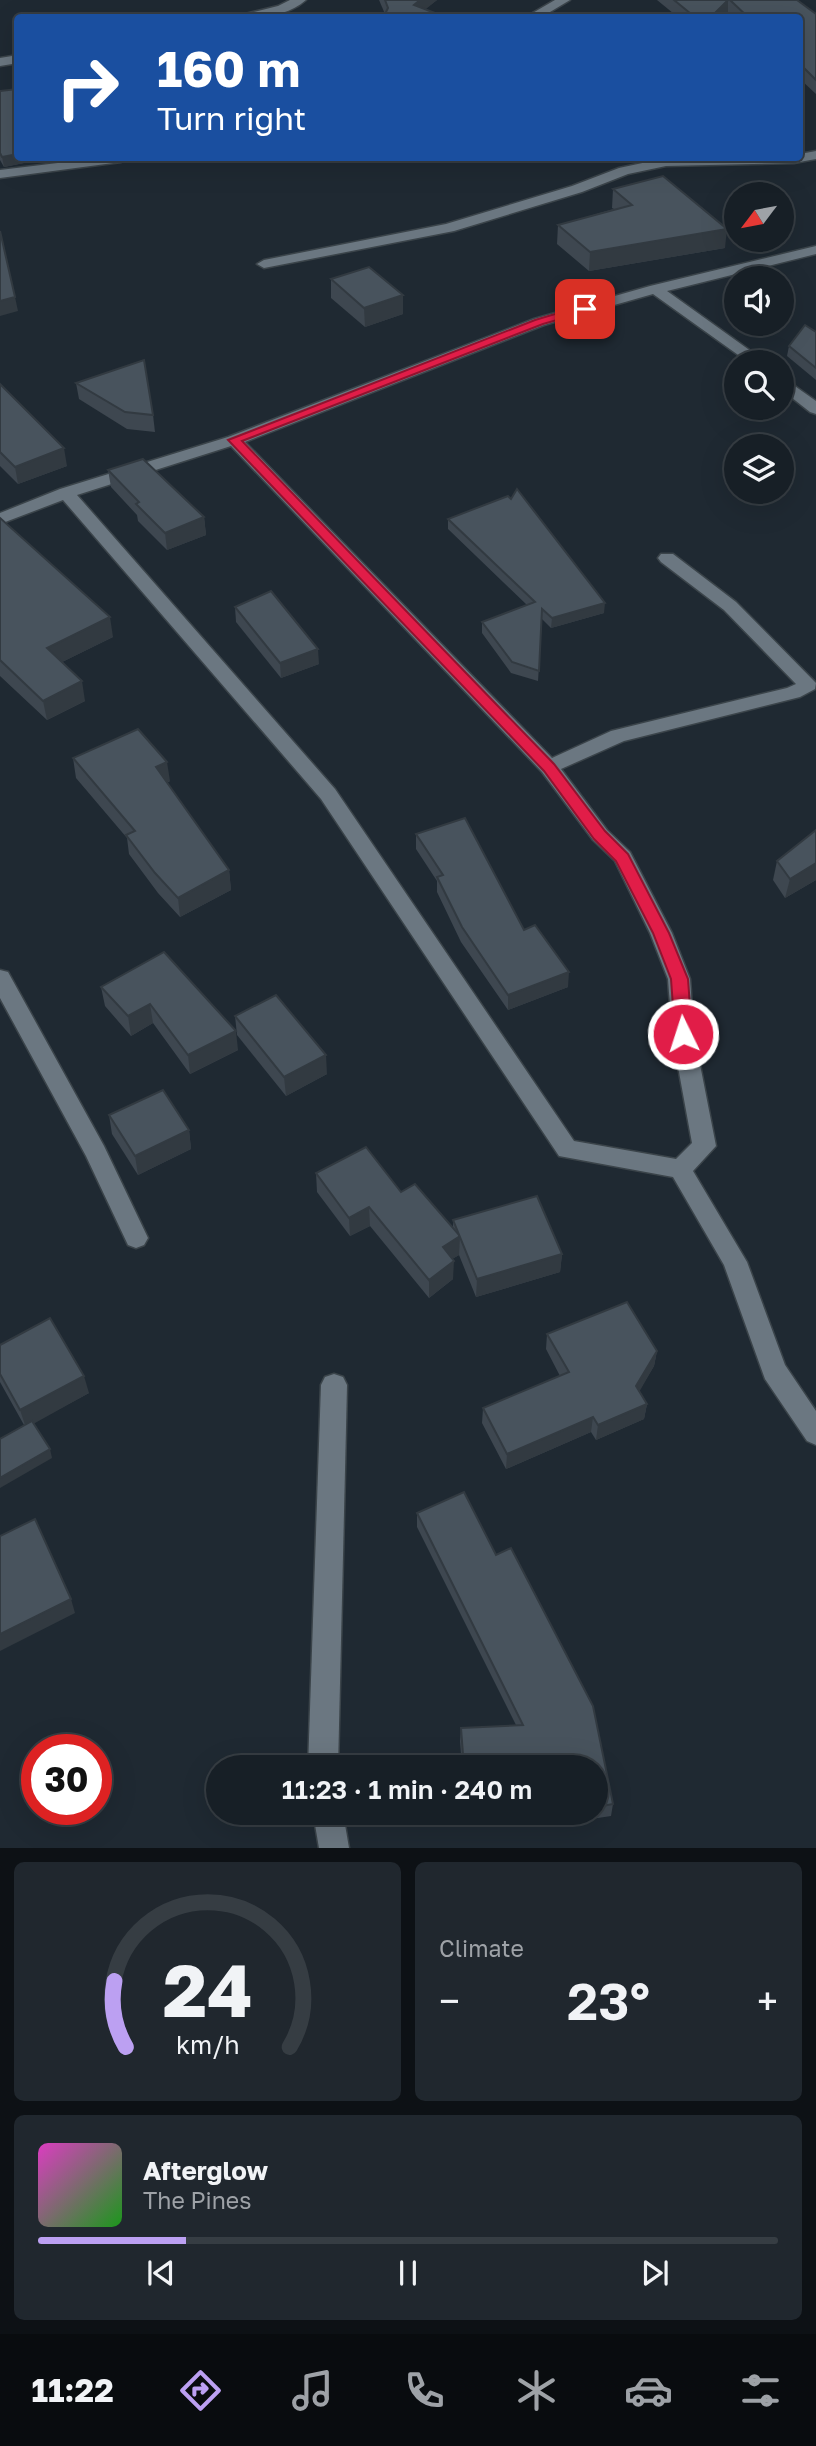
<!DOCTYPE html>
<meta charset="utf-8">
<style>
body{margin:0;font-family:"Golos Text",sans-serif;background:#20272e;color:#f1f3f6;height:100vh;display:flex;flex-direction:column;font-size:26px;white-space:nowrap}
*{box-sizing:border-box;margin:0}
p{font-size:23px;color:#9ea2a7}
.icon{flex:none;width:38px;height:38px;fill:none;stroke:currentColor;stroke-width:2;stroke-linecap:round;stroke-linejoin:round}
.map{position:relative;height:1848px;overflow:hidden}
.details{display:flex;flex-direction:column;gap:14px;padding:14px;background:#0d1115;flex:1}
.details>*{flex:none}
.guide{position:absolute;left:14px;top:14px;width:789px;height:147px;border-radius:7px;box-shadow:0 7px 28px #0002,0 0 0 2px #363d43;background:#1a4fa0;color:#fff;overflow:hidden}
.needle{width:46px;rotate:238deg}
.tools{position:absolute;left:724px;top:182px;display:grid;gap:14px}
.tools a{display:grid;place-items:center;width:70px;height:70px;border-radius:50%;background:#171f26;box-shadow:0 7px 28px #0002,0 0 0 2px #363d43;font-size:35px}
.speed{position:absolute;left:21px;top:1734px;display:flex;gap:14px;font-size:35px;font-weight:700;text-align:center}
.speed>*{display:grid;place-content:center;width:91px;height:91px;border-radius:50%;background:#171f26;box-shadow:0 7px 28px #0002,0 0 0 2px #363d43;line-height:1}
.speed .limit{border:10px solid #d22;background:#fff;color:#111}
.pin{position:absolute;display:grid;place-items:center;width:60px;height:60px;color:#fff;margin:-30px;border-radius:14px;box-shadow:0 4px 10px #0006}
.me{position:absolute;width:77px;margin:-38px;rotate:356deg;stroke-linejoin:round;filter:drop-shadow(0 0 5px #0008)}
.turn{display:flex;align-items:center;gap:24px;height:147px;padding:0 28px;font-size:32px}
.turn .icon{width:91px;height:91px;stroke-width:2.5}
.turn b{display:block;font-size:49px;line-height:60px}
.big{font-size:52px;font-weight:600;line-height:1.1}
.details .widget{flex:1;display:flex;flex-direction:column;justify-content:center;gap:10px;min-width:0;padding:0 24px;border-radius:10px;background:#20272e}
.details .dial{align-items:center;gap:0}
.dial svg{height:182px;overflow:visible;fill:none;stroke:#363d43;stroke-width:7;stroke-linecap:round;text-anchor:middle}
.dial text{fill:#f1f3f6;stroke:none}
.song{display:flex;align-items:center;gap:21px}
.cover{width:84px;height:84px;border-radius:10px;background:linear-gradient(135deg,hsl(310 70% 55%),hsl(120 70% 35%))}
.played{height:7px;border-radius:4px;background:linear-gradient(90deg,#bca0f2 20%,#363d43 20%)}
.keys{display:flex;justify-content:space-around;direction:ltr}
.heat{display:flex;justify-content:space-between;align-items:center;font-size:38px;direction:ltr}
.details .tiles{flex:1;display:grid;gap:14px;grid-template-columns:1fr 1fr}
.widget:last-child{grid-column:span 2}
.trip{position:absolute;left:206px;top:1755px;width:402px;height:70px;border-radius:35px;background:#171f26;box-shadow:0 7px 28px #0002,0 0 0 2px #363d43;font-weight:600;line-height:70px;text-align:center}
.dock{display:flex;height:112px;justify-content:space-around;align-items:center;background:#090c0f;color:#9ea2a7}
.dock .icon{width:49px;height:49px}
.dock .current{color:#bca0f2}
.dock b{font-size:32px;color:#f1f3f6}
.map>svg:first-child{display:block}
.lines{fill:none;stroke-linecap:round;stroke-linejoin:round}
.street-casing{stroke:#3b444a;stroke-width:3}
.street{fill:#6b7781;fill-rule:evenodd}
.wall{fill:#3e4750}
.shaded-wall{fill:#323a41}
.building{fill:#48535d;stroke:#323a41;stroke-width:2}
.route{fill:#e11d48;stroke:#92132f;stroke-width:2}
</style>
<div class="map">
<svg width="816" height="1848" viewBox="0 0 816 1848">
<rect width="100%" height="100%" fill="#1f2932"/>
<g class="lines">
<defs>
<g id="street">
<path d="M290 0H306C286 18 255 18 229 18L278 6Z"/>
<path d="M555 0H570L540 18H524Z"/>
<path d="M18 55V63L0 66V58Z"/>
<path d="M816 151V159L794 163 666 166 628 174 582 192 454 231 264 268 257 264 264 260 446 224 572 186 619 168 666 158H800V154Z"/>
<path d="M99 158H128L121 162 0 178V170Z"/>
<path d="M816 246V254L667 291 766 362H748L653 294 544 325 245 442 552 758 611 731 787 688 796 684 724 610 661 562 658 558 661 554H673L736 602 816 683 815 689 800 697 624 741 561 769 607 830 630 852 672 933 690 979 694 1034 716 1146 693 1171 747 1262 785 1365 816 1411V1445L807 1441 765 1379 724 1265 673 1177 559 1156 321 799 63 500 0 524V513L60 489 228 437 534 319 650 286ZM231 446 542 772 593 840 615 861 650 933 668 979 672 1034 692 1143 676 1159 574 1141 335 789 77 495Z"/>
<path d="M782 377 816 401V414L810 412 782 390Z"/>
<path d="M0 970 8 972 104 1146 148 1238 144 1245 136 1248 128 1245 86 1156 0 998Z"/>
<path d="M334 1374 343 1377 347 1385 338 1768H308L321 1385 325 1377Z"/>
<path d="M313 1813H343L349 1848H319Z"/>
</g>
</defs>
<!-- street casing -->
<use href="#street" class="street-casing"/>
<!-- street -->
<use href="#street" class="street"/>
</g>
<!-- wall -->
<g class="wall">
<path d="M379 0H437L425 9 385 14Z"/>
<path d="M657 0H797L816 14V94L800 79V18H734L728 12 722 18H679Z"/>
<path d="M0 91 18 158H49L4 167 0 160Z"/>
<path d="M613 189 725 248 589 271 557 244 558 225 614 209 612 208Z"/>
<path d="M331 279 403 314 365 327 331 298Z"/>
<path d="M816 332V380L787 356 789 346Z"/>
<path d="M76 383 153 415 155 432 127 429 79 399Z"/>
<path d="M0 384 67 466 18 484 0 466Z"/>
<path d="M108 470 204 517 206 535 167 550 138 521 137 515 111 487Z"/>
<path d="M0 518 113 637 62 662 85 701 47 720 0 676Z"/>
<path d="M448 519 604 613 551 628 542 619 538 681 511 673 482 633V622L527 605 448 529Z"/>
<path d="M235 607 319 664 281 678 236 622Z"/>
<path d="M73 758 170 781 167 783 229 870 231 890 180 917 158 893 129 854 127 838 76 778Z"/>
<path d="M816 830V880L785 898 773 880 777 861Z"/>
<path d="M416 834 524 930 568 987 508 1010 461 942 437 892V881L416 849Z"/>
<path d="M164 952 238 1050 190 1074 153 1023 131 1036 105 1006 101 987Z"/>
<path d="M235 1016 327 1074 286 1096 237 1035Z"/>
<path d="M109 1115 189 1130 191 1149 138 1175 112 1134Z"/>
<path d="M316 1173 401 1192 453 1228V1220L562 1254 560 1272 476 1297 459 1255 452 1259 453 1279 429 1298 370 1226 350 1236 317 1192Z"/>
<path d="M547 1334 657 1351 654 1366 639 1391 647 1404 644 1419 596 1440 591 1432 506 1469 482 1423 483 1408 560 1376 546 1349Z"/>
<path d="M0 1345 89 1393 33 1423 52 1458 24 1425 0 1382Z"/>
<path d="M464 1492 496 1555 511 1548 593 1706 613 1804 611 1816 565 1823 563 1813H597V1768H462L460 1741 461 1728 516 1725 417 1527V1513Z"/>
</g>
<!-- shaded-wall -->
<g class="shaded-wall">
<path d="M420 0H437L415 18 414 5Z"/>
<path d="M728 0V12L722 18H710Z"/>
<path d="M18 154V158H49L4 167 2 157Z"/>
<path d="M727 229 725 248 589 271 590 252Z"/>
<path d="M403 295V314L365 327 364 308Z"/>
<path d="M15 297 18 311 0 316V301Z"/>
<path d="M64 448 67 466 18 484 15 467Z"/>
<path d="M204 517 206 535 167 550 165 533Z"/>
<path d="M605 603 604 613 551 628 552 618Z"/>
<path d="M110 617 113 637 50 668 47 648Z"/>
<path d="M318 649 319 664 281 678 280 663Z"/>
<path d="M82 681 85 701 47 720 43 701Z"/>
<path d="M167 762 170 781 159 786 156 767Z"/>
<path d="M816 863V880L785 898 790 879Z"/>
<path d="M229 870 231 890 180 917 178 898Z"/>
<path d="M569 972 568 987 508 1010V995Z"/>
<path d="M150 1004 153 1023 131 1036 128 1016Z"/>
<path d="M236 1031 238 1050 190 1074 188 1055Z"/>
<path d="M326 1055 327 1074 286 1096 284 1077Z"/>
<path d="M189 1130 191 1149 138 1175 135 1156Z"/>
<path d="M369 1207 370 1226 350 1236 349 1218Z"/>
<path d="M460 1236 459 1255 442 1265 443 1247Z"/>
<path d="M562 1254 560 1272 476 1297 477 1279Z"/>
<path d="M454 1261 453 1279 429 1298V1280Z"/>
<path d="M657 1351 654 1366 634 1401 636 1386Z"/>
<path d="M84 1376 89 1393 26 1428 20 1410Z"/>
<path d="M647 1404 644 1419 596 1440 598 1425Z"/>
<path d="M593 1417 591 1432 506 1469 507 1454Z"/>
<path d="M50 1449 52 1458 0 1488V1478Z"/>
<path d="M71 1599 75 1613 0 1651V1634Z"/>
</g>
<!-- building -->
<g class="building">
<path d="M385 0H420L414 5 448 18H383L388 8Z"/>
<path d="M674 0H728L710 18H696Z"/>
<path d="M730 0H797L816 14V80L800 64V18H749Z"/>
<path d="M17 89 18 154 2 157 0 153V91Z"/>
<path d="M663 176 727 229 590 252 558 225 632 205 613 189Z"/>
<path d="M0 231 15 297 0 301Z"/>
<path d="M369 267 403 295 364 308 331 279Z"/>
<path d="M805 325 816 332V368L789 346Z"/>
<path d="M144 360 153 415 125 412 76 383Z"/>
<path d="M0 384 64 448 15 467 0 452Z"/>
<path d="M143 459 204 517 165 533 136 504 139 502 108 470Z"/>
<path d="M517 489 605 603 552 618 542 609 539 671 512 662 482 622 535 602 448 519 508 496 511 499Z"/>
<path d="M0 518 110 617 47 648 82 681 43 701 0 660Z"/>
<path d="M271 591 318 649 280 663 235 607Z"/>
<path d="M138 729 167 762 156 767 229 870 178 898 155 873 126 835 135 831 73 758Z"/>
<path d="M465 818 524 930 535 925 569 972 508 995 462 927 437 877 443 875 416 834Z"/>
<path d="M816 830V863L790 879 777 861Z"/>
<path d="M164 952 236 1031 188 1055 150 1004 128 1016 101 987Z"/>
<path d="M276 995 326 1055 284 1077 235 1016Z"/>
<path d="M163 1090 189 1130 135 1156 109 1115Z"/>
<path d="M366 1147 401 1192 415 1184 460 1236 443 1247 454 1261 429 1280 369 1207 349 1218 316 1173Z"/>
<path d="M537 1196 562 1254 477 1279 453 1220Z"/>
<path d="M627 1302 657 1351 636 1386 647 1404 598 1425 593 1417 507 1454 483 1408 569 1372 547 1334Z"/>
<path d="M50 1318 84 1376 20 1410 0 1374V1345Z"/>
<path d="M32 1421 50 1449 0 1478V1439Z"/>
<path d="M464 1492 496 1555 511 1548 593 1706 613 1804 597 1807V1768H464L461 1728 523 1725 417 1513Z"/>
<path d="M35 1519 71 1599 0 1634V1536Z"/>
</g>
<!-- route -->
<path class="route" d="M585 305 589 306V311L543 324 242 441 554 764 605 831 628 854 669 933 688 979 692 1034 689 1039H677L675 1034 671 979 653 933 616 861 594 839 544 771 228 440 535 320Z"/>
</svg>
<div class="tools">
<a><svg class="needle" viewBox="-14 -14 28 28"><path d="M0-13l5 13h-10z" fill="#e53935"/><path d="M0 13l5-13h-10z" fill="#9ea2a7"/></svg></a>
<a><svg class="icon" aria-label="sound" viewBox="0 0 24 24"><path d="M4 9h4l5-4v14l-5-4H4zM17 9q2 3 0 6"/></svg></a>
<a><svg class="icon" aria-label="search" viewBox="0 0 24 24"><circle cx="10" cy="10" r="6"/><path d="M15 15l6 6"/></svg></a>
<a><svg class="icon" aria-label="layers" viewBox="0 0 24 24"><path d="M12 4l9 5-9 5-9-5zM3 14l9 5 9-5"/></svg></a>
</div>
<div class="speed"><div class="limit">30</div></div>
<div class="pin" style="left:585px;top:309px;background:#d93025"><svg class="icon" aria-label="arrive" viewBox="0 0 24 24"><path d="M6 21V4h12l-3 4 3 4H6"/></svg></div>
<svg class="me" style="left:683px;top:1034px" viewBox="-20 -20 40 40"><circle r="17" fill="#e11d48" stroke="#fff" stroke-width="3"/><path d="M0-11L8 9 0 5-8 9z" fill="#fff"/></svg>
<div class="trip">11:23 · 1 min · 240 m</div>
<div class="guide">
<div class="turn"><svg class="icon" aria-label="right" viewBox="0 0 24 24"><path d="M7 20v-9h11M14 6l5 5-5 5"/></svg><div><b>160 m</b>Turn right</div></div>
</div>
</div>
<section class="details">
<div class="tiles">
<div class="widget dial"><svg viewBox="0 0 100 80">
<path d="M14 69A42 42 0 1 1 86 69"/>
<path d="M14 69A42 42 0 0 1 9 40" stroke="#bca0f2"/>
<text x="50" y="56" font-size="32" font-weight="700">24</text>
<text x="50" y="72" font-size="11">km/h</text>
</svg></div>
<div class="widget"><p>Climate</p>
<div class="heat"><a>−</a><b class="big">23°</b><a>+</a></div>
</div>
<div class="widget">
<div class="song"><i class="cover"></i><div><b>Afterglow</b><p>The Pines</p></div></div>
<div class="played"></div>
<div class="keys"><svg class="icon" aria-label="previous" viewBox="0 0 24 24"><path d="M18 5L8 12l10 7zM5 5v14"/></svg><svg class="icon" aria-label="pause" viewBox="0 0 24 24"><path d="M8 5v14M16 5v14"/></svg><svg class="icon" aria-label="next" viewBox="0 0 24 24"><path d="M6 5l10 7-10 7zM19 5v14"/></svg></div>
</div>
</div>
</section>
<nav class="dock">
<b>11:22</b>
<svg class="icon current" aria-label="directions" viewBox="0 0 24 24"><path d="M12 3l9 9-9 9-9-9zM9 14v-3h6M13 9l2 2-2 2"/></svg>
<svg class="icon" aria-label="music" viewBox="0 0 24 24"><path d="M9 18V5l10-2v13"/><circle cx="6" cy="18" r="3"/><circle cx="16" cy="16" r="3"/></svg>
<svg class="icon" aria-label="phone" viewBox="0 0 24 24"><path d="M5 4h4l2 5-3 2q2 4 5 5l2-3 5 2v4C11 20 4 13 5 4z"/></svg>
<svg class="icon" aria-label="climate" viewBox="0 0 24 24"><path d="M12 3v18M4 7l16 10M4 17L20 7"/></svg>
<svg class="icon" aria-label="car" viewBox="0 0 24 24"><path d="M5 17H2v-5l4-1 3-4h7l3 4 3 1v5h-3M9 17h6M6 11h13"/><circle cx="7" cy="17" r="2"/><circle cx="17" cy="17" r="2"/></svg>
<svg class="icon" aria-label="filters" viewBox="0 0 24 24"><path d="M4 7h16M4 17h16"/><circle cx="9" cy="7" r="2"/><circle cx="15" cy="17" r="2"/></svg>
</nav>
